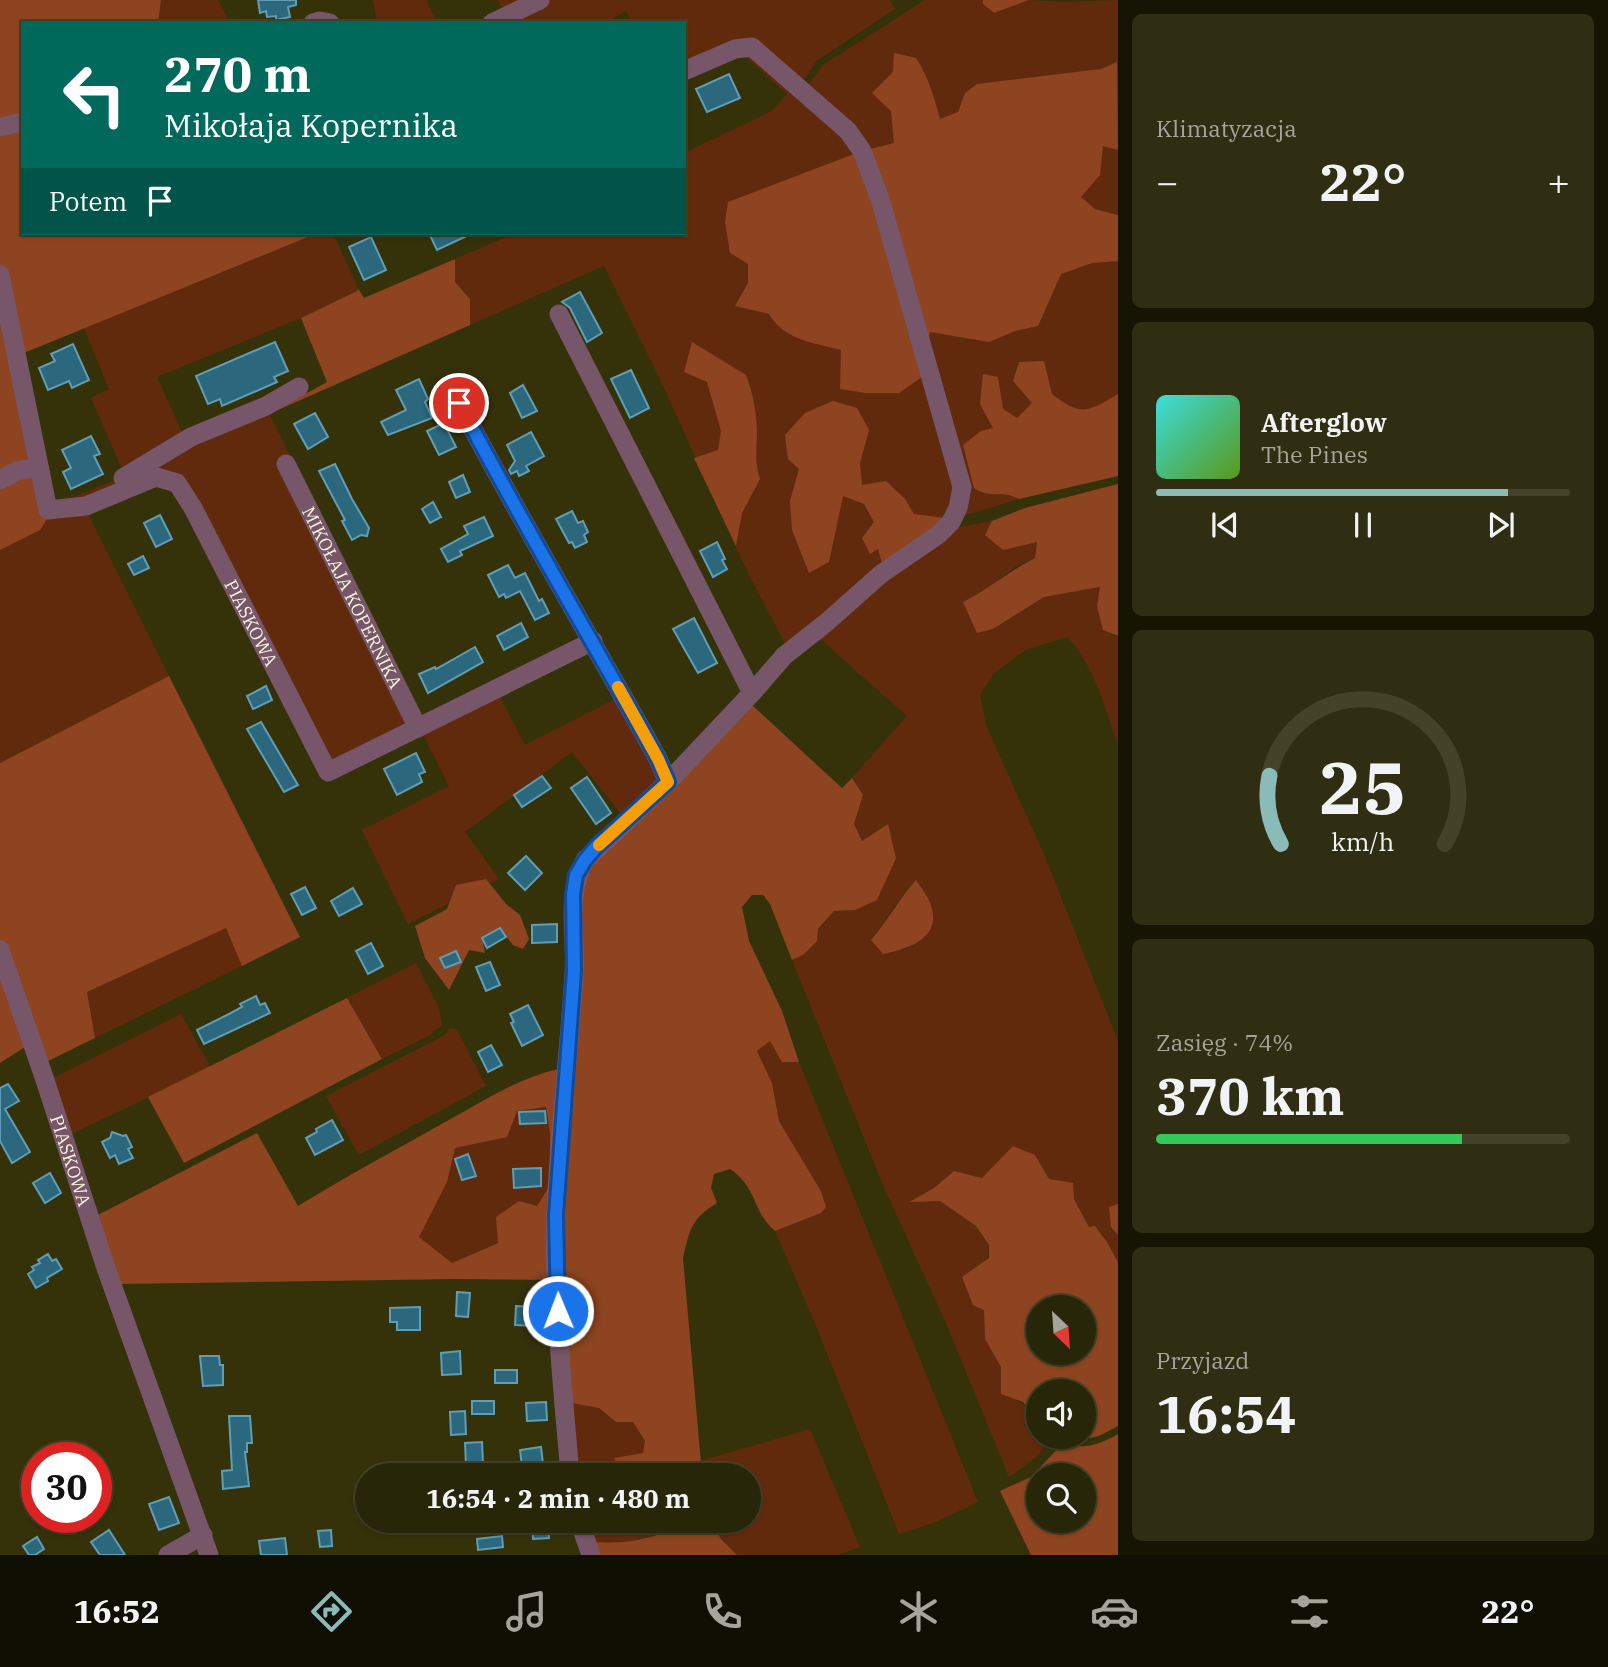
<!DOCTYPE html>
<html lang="pl">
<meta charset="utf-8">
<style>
body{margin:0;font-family:"IBM Plex Serif",serif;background:#302e12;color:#f1f3f6;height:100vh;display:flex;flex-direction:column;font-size:26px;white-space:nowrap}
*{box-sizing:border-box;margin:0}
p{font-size:23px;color:#a5a59c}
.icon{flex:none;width:38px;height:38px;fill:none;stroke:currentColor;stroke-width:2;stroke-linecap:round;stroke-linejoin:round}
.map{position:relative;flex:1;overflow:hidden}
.panel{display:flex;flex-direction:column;gap:14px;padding:14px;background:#161504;width:490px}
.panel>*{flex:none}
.top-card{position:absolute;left:21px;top:21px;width:665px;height:214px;border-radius:0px;box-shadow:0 2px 5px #0004,0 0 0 2px #444329;background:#00695c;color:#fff;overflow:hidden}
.needle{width:46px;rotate:155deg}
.buttons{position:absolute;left:1026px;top:1295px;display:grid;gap:14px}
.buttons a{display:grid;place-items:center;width:70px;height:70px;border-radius:50%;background:#282608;box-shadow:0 2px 5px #0004,0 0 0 2px #444329;font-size:35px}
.speed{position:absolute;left:21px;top:1442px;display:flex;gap:14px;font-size:35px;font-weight:700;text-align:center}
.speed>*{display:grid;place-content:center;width:91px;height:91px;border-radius:50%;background:#282608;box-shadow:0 2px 5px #0004,0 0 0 2px #444329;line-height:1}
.speed .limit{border:10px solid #d22;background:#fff;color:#111}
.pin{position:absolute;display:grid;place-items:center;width:60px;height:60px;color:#fff;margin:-30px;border:4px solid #fff;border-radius:50%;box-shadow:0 2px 7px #0007}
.me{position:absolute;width:77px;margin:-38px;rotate:359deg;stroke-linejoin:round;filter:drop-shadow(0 0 5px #0008)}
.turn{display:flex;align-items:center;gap:24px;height:147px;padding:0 28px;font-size:32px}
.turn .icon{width:91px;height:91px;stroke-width:2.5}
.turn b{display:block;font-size:49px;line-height:60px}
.then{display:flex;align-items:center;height:66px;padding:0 28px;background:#0003;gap:14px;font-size:26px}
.big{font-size:52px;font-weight:800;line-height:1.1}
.panel .widget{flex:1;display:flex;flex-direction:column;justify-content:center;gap:10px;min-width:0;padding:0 24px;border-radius:10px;background:#302e12}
.panel .dial{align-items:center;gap:0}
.dial svg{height:182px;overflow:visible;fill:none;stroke:#444329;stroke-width:7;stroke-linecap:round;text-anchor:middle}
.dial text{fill:#f1f3f6;stroke:none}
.song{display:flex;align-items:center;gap:21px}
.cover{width:84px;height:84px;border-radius:10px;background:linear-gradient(135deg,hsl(180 70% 55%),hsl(90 70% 35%))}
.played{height:7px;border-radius:4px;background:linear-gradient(90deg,#8bbbb9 85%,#444329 85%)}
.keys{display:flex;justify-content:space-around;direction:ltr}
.heat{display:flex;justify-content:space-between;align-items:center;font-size:38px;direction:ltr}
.charge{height:10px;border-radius:5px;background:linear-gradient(90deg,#34c759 74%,#444329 0)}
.trip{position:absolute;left:355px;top:1463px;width:406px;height:70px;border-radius:35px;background:#282608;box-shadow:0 2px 5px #0004,0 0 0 2px #444329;font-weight:800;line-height:70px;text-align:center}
.tabs{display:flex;height:112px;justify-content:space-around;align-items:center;background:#100f03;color:#a5a59c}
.tabs .icon{width:49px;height:49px}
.tabs .on{color:#8bbbb9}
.tabs b{font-size:32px;color:#f1f3f6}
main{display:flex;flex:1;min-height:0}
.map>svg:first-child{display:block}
.green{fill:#622a0d;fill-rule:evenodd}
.forest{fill:#8e4420;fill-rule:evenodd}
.building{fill:#2b677d;stroke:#619db4;stroke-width:2}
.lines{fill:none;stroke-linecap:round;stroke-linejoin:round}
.minor{stroke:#765668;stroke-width:19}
.route-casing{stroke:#114b97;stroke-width:18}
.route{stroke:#1a73e8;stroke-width:12}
.slow{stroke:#f59e0b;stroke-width:12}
.labels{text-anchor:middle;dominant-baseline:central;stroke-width:7;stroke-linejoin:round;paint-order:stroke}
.street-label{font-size:18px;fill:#f7f6db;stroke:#1b1905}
</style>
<main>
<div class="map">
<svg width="1118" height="1555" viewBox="0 0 1118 1555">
<rect width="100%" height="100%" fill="#35320a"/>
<!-- green -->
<g class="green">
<path d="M161 0H218L230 23H158Z"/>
<path d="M373 0H426L437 23H377Z"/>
<path d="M498 0H890L895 9 816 61 806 77 793 88 808 85 823 65 925 0H983V4L994 13 1029 0 1065 2 1118 0V474L1019 499 973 513 946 518 786 645 748 573 659 377 604 266 470 325V299L455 282V259L515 233H684V153L772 111 787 94 746 57H728L684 78V23H632L626 11 605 23H483L504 13Z"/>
<path d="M318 233H333L359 290 301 318 157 377 187 443 268 411 290 455 276 462 412 724 330 766 183 481 51 506 125 476 91 398 109 389 84 328Z"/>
<path d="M48 513 89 516 169 676 0 763V550Z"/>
<path d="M992 521 985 535 1037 541 1035 558 1015 567 983 592 963 603 993 629 1044 597 1101 587 1111 635 1118 636V745C1105 708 1095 666 1067 637L1026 650 995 672 980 695 986 725 1046 859 1118 1041V1262L1107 1242 1096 1227H1089L1074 1199 1049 1179 1035 1155 982 1178 954 1171 934 1188 910 1201H940L976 1226 989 1245 984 1310 985 1339 1001 1367V1393C1023 1402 1038 1410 1038 1437H1053L1035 1458 1009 1477 949 1330 883 1185 792 960 803 955 818 930 834 911 855 910 888 824 862 841 854 824 863 795 852 778 907 716 817 636 886 578 956 528ZM916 881 933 926 924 939 903 950 871 939C888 920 898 897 916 881Z"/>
<path d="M498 693 525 745 619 697 652 755 657 784 622 815 572 752 465 832 499 879 408 924 362 830 449 786 421 731Z"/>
<path d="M226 927 242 966 95 1038 87 992Z"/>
<path d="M416 963 439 1008 442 1025 429 1036 382 1059 347 998Z"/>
<path d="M181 1014 211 1068 69 1135 51 1079Z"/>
<path d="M450 1028 457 1030 486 1086 359 1155 326 1096 445 1035Z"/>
<path d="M770 1041 782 1062H799L978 1502 936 1522 899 1534 815 1323 775 1231 821 1213V1191L779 1121 772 1083 757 1051Z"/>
<path d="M546 1107 550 1134V1185L537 1206 499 1242 452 1263 418 1238 447 1182 455 1148 517 1111Z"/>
<path d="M571 1403 599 1408 616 1422H633L645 1441 643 1453 615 1458 620 1471 632 1475H576Z"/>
<path d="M810 1429 860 1547 837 1555H737L721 1539 711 1521H749V1475H702L700 1461Z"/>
<path d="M587 1521H683L681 1526C646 1538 631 1544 593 1542Z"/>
</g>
<!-- forest -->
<g class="forest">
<path d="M0 0H161L158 23H23V233H318L14 357 49 516 40 530 0 550Z"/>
<path d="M983 0H1029L994 13 983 4Z"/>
<path d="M894 53 916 58C929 78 934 97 940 119L958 112 965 93 977 84 1101 69 1117 62 1118 150 1103 146 1100 175 1081 197 1095 209 1118 215V261L1092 263 1061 274 1038 326 1015 331 989 342 930 332 922 377 899 393H865L840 389 841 350C814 343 784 340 769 314L735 306 748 283V264L730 253 725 222 728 202 862 151 894 143 891 111 872 93 893 72Z"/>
<path d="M455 259V282L470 299V325L269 414 327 382 301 318 359 290 364 298Z"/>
<path d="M692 342 746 375C753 393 756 410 757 430 757 447 754 462 760 479L742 513 736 546 694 458 718 450 721 431 707 382 684 372Z"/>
<path d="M1044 361 1052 394C1081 416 1086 413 1118 394V476L1019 499C1000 489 991 500 974 488L963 445 981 431 993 428 980 404 983 374 998 377 1003 409 1017 418 1032 403 1013 381 1019 362Z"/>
<path d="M833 401 857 408 869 430 860 463 862 485 886 481 905 499 914 514 945 518 883 566 878 549 870 554 862 538 874 522 864 504 843 496 829 562 809 573 792 530 790 501 799 469 788 459 785 435 805 413Z"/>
<path d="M1118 484V636L1103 630 1097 606 1100 587 1044 597 993 629 977 633 963 602C988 590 1009 571 1035 558L1037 542 1003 550 985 535 992 521 1025 508Z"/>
<path d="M169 676 300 937 242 966 226 928 87 992 95 1038 34 1068 25 1047 0 1063V763Z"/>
<path d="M752 705 842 788 852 778 863 795 854 824 862 841 888 824 896 858 877 900 855 910 834 911 818 929 817 941 803 955 792 960 770 904 763 895H752L742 907 749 941 782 1011 799 1062H782L770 1041 757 1051 772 1083 779 1121 821 1191 826 1207 821 1213 775 1231C752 1211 758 1188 730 1169L714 1174 711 1188 717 1203C691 1219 690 1229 683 1258L702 1475H687L685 1468C663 1473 643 1479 620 1471L614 1458 643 1453 645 1441 633 1422H616L599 1408 571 1403 565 1313 564 1211 579 919 587 870Z"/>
<path d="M486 879 506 904 520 915 529 939 523 949 513 945 500 928 482 938 485 953 469 950 449 990 425 958 415 926 447 909 456 885Z"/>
<path d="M916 880C922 889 930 899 932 909 940 940 906 949 883 954L871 940C888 920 899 899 916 880Z"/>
<path d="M347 998 382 1059 184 1163 148 1097Z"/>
<path d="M563 1068 553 1280 455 1279 117 1284 94 1217 257 1133 298 1206C347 1176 397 1149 447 1121 486 1100 519 1077 563 1068ZM546 1107 550 1134V1185L537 1206 519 1201 496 1217 498 1243 452 1263 419 1237 447 1182 455 1148 507 1137 517 1111Z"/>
<path d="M1013 1146 1035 1155 1049 1179 1073 1183 1074 1199 1089 1227 1095 1226 1107 1242 1118 1262V1426C1106 1432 1095 1441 1081 1437H1083V1391H1038V1423L1023 1402 1001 1394V1367L985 1339 984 1310 973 1305 962 1277 989 1258V1245L976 1226 940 1201 909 1202 934 1188 954 1171 982 1178ZM1038 1307H1083V1353H1038Z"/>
<path d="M1118 1204V1235L1111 1227 1109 1207Z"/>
<path d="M1118 1434V1555H1031L1000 1491 1031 1477 1064 1442C1083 1451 1101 1444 1118 1434ZM1038 1475H1083V1521H1038Z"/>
<path d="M683 1521H711L721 1539 737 1555H598L593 1542C631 1544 646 1539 681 1527Z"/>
</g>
<!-- building -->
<g class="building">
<path d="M258 0H296V5L288 7 290 17 276 20V16L267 17 266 11 260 13Z"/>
<path d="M729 74 740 98 707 112 696 89Z"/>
<path d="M429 233H473L437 250Z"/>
<path d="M371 237 386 270 364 280 349 247Z"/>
<path d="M580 292 602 333 587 342 570 308 562 302Z"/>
<path d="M275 342 288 371 274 377 277 382 222 406 220 399 208 404 196 376Z"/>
<path d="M73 344 89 380 72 388 69 381 48 390 39 368 55 361 51 354Z"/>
<path d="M631 370 649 408 630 418 611 379Z"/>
<path d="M419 379 428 399 425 402 432 418 388 435 381 422 406 410 396 390Z"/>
<path d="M523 385 537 411 522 418 510 393Z"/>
<path d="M315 413 328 437 308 449 294 424Z"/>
<path d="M444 423 456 447 439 455 427 431Z"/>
<path d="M531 432 544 456 526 466 529 471 519 476 517 471 511 474 509 470 515 461 507 445Z"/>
<path d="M91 436 100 454 94 456 103 474 71 489 63 472 71 468 62 450Z"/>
<path d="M335 464 352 499 369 528 367 536 361 535 352 540 342 521 345 520 319 471Z"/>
<path d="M463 475 470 492 456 498 449 482Z"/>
<path d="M433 502 441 517 430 523 422 509Z"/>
<path d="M572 511 578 523 583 521 588 532 584 535 587 542 575 548 572 542 569 543 556 519Z"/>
<path d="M160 515 172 539 156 547 144 523Z"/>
<path d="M484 517 493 536 460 551 462 555 448 562 441 549 468 534 464 526Z"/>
<path d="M717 542 725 559 722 560 727 569 713 577 700 551Z"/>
<path d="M143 556 149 568 134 575 128 564Z"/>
<path d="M508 565 515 578 525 573 539 601 542 599 549 613 535 620 520 591 506 598 504 594 499 597 488 575Z"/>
<path d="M694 618 717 663 698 673 673 629Z"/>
<path d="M521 623 528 637 504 650 497 636Z"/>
<path d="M475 647 483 662 428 693 419 674 435 667 436 669Z"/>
<path d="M266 686 272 700 253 709 247 696Z"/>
<path d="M261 722 298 785 284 792 247 729Z"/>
<path d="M416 753 425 772 419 774 422 782 397 795 384 769Z"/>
<path d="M542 776 551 788 522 807 514 795Z"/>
<path d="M587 777 611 813 596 824 571 788Z"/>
<path d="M526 856 542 873 525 890 508 873Z"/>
<path d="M305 887 316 908 302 915 291 894Z"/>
<path d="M353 888 362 904 339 916 331 901Z"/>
<path d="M557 924V942L532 943V925Z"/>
<path d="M500 928 506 937 487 948 482 938Z"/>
<path d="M371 943 383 966 368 974 356 951Z"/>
<path d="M456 951 461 962 445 968 440 958Z"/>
<path d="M490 962 500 985 486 991 476 967Z"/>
<path d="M256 996 260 1005 265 1003 270 1013 204 1044 197 1030 229 1014 242 1007 240 1004Z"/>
<path d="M528 1005 543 1035 522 1046 511 1023 514 1022 510 1014Z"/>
<path d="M491 1045 502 1065 488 1072 478 1052Z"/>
<path d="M8 1084 19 1101 5 1109 30 1152 12 1163 0 1141V1088Z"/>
<path d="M545 1111 546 1123 520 1124 519 1112Z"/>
<path d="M332 1120 343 1140 315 1155 306 1138 317 1132 316 1129Z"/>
<path d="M112 1132 123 1136 126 1135 132 1147 128 1149 133 1158 119 1164 115 1155 110 1158 102 1142 110 1138Z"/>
<path d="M468 1154 476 1176 462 1180 455 1159Z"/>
<path d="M541 1168V1186L514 1188 513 1169Z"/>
<path d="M50 1173 61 1193 45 1203 33 1183Z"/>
<path d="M48 1254 52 1261 56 1259 62 1269 47 1278 48 1281 36 1288 28 1274 34 1270 32 1267 40 1263 38 1260Z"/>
<path d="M457 1292 470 1293 468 1317 456 1316Z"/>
<path d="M516 1306 535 1307 534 1326 515 1325Z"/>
<path d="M420 1307V1330H397V1322H390V1308Z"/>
<path d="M460 1351 461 1374 442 1375 441 1353Z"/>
<path d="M200 1356H219L220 1365H223V1385L203 1386Z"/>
<rect x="495" y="1370" width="22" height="13"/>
<rect x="472" y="1401" width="22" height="13"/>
<path d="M546 1402 547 1420 527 1421 526 1403Z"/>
<path d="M465 1411 466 1434 451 1435 450 1412Z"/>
<path d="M229 1416H250L252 1443H247V1452H245L249 1486 223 1489 222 1471 232 1470Z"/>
<path d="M482 1442 483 1464 466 1465 465 1443Z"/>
<path d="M541 1447 543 1464 522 1466 520 1450Z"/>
<path d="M169 1497 179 1523 159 1530 149 1504Z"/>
<path d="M532 1521H548L549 1538 533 1539Z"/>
<path d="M109 1530 125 1555H100L91 1542Z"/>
<path d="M331 1530 332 1546 320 1547 318 1531Z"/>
<path d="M502 1536 503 1547 478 1550 477 1539Z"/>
<path d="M37 1537 44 1549 35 1555H29L23 1546Z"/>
<path d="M285 1538 287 1555H261L259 1541Z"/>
</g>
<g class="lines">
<!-- minor -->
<g class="minor">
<path d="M313 23 320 21 330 23"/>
<path d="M492 23 540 0"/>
<path d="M0 127 23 122"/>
<path id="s1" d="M0 275 48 510 86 506 156 477 177 483 193 508 328 772 593 641"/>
<path d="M559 314 752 693"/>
<path d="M459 403C522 523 592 640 658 759L668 782 585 860C565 896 577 935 574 975 569 1054 559 1134 556 1214 553 1301 563 1389 570 1475"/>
<path id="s2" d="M286 464 418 728"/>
<path d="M123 478 191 437 266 406 299 387"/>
<path d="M0 480 17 471 39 467"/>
<path d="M668 782 752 693 784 656 827 622 881 574 938 535 951 522 958 508 962 487 881 202 862 151 848 131 752 47 735 49 684 71"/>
<path id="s3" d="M0 950 44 1077 106 1268 209 1555"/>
<path d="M579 1521 591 1555"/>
<path d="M168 1555 203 1535"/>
</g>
</g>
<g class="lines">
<defs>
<path id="route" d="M459 403C522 523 592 640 658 759L668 782 597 846 585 860 576 875 573 894 574 971 556 1215 558 1311"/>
</defs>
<!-- route casing -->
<use href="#route" class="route-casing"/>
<!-- route -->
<use href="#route" class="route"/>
<!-- slow -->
<path class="slow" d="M599 845 668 782 658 759 618 687"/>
</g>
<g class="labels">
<!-- street labels -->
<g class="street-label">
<text stroke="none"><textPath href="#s2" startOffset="149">MIKOŁAJA KOPERNIKA</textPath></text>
<text stroke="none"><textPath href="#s1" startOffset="534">PIASKOWA</textPath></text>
<text stroke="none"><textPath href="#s3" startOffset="222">PIASKOWA</textPath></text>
</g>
</g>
</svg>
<div class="buttons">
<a><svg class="needle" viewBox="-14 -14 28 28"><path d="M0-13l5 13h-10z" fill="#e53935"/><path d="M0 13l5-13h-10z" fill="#a5a59c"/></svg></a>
<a><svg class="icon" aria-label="sound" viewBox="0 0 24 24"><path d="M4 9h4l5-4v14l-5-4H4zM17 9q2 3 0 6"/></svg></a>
<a><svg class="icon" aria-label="search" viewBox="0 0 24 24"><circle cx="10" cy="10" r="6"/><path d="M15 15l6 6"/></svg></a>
</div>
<div class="speed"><div class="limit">30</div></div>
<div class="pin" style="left:459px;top:403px;background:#d93025"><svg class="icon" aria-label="arrive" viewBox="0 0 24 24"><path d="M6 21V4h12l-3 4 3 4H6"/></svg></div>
<svg class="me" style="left:558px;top:1311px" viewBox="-20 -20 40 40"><circle r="17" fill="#1a73e8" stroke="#fff" stroke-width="3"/><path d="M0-11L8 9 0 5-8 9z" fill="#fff"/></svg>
<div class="trip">16:54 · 2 min · 480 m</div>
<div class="top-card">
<div class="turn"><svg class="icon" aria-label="left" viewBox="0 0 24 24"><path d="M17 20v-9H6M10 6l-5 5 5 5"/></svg><div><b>270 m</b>Mikołaja Kopernika</div></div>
<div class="then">Potem<svg class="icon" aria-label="arrive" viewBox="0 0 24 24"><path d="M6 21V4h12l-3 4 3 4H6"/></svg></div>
</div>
</div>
<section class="panel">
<div class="widget"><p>Klimatyzacja</p>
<div class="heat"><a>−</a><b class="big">22°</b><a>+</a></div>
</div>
<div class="widget">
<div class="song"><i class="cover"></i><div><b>Afterglow</b><p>The Pines</p></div></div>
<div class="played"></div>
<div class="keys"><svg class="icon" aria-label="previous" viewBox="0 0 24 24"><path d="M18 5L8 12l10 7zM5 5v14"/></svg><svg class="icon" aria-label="pause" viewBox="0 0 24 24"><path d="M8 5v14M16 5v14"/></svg><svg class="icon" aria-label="next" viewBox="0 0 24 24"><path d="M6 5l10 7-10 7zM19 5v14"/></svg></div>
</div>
<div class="widget dial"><svg viewBox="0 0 100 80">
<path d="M14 69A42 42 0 1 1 86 69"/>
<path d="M14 69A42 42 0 0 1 9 39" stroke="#8bbbb9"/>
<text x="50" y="56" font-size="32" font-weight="700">25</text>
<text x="50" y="72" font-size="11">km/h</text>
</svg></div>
<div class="widget"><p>Zasięg · 74%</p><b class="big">370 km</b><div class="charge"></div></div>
<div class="widget"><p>Przyjazd</p><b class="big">16:54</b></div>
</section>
</main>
<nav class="tabs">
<b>16:52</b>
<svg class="icon on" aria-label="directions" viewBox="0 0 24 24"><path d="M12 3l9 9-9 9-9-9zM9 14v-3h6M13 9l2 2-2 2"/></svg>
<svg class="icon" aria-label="music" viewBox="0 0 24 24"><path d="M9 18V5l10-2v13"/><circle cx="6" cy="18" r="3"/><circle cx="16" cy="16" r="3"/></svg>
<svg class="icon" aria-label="phone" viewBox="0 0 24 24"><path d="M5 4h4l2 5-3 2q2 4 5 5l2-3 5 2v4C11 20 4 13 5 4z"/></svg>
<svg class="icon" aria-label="climate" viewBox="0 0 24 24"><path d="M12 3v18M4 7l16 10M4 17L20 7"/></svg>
<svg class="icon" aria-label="car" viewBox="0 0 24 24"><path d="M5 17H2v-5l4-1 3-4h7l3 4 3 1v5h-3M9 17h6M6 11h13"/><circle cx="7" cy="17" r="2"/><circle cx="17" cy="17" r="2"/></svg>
<svg class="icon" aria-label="filters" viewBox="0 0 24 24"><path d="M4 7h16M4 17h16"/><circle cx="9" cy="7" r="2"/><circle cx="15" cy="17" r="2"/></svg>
<b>22°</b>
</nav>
